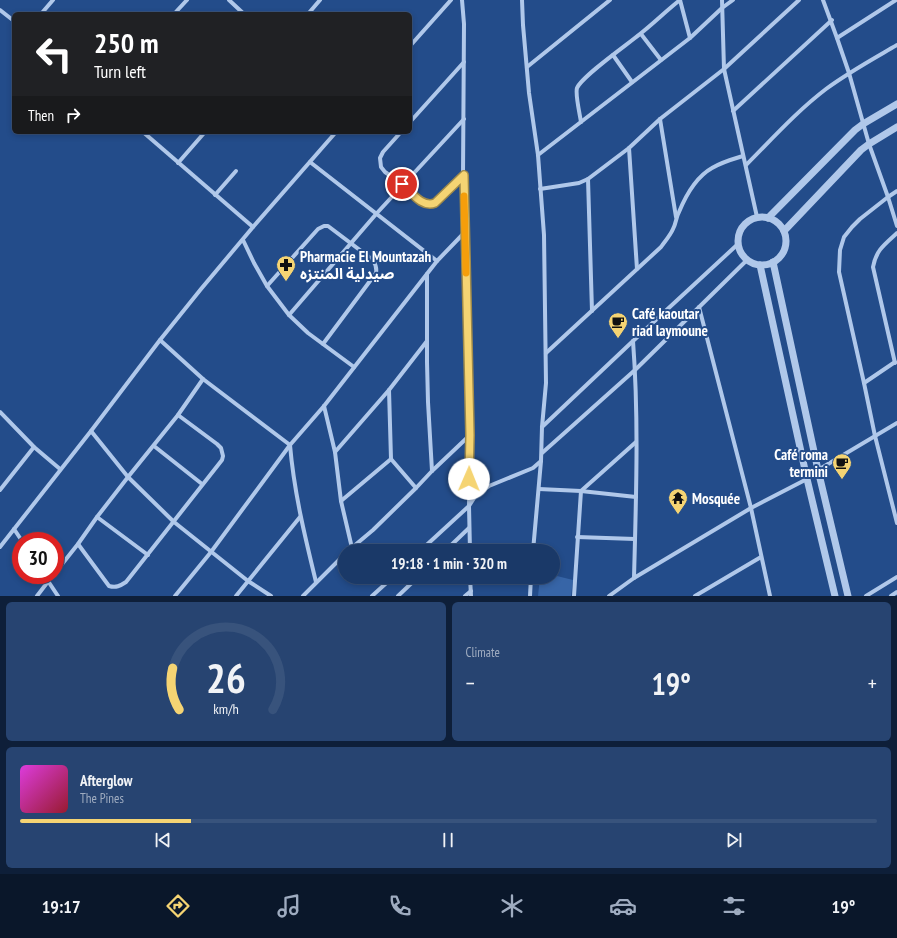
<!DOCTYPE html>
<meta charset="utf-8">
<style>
body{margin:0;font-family:"PT Sans Narrow","Noto Sans Arabic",sans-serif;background:#274471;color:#f1f3f6;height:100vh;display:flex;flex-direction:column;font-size:15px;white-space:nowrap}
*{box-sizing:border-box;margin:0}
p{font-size:13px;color:#9facc0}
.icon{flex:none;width:22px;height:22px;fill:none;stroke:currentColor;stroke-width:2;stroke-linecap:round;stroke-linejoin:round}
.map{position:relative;height:596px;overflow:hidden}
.side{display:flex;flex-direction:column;gap:6px;padding:6px;background:#0e1f39;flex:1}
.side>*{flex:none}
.banner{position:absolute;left:12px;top:12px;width:400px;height:122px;border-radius:6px;box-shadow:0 2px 6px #0003,0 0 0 1px #38537c;background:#202124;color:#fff;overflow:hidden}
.speed{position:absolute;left:12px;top:532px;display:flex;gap:8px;font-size:20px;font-weight:700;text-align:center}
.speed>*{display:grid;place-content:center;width:52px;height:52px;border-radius:50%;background:#1a3968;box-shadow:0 2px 6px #0003,0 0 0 1px #38537c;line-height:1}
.speed .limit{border:6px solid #d22;background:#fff;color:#111}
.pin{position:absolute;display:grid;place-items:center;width:34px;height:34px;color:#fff;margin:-17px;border:2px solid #fff;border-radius:50%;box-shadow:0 1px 4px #0007}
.me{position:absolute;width:44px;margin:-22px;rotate:1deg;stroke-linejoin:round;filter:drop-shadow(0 0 3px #0008)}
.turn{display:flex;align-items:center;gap:14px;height:84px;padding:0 16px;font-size:18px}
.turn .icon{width:52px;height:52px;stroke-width:2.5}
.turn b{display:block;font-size:28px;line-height:34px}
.then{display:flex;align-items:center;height:38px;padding:0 16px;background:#0003;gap:8px;font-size:15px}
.big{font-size:30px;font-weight:700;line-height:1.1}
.side .widget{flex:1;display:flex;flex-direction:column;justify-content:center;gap:6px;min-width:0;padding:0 14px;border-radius:6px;background:#274471}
.side .dial{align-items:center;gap:0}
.dial svg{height:104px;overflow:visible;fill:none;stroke:#38537c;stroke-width:7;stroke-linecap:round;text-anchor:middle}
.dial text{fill:#f1f3f6;stroke:none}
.song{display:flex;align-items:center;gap:12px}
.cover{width:48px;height:48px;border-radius:6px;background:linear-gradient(135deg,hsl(300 70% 55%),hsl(350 70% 35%))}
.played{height:4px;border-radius:2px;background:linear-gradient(90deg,#f5d473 20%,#38537c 20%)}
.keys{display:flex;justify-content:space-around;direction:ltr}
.heat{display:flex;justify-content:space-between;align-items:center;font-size:22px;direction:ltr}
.side .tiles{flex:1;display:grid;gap:6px;grid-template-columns:1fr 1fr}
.widget:last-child{grid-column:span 2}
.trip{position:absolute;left:338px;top:544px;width:222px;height:40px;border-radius:20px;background:#1a3968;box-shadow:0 2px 6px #0003,0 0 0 1px #38537c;font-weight:700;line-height:40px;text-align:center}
.menu{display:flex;height:64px;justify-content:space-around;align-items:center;background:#0a172a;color:#9facc0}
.menu .icon{width:28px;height:28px}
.menu .active{color:#f5d473}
.menu b{font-size:18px;color:#f1f3f6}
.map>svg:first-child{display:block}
.green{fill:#3765a7}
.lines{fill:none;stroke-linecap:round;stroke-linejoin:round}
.minor{stroke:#b0c8ea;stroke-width:4}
.tertiary{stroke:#b0c8ea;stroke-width:7}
.route-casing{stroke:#9f8a4b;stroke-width:10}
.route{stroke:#f5d473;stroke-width:7}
.slow{stroke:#f59e0b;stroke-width:7}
.labels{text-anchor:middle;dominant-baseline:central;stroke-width:4;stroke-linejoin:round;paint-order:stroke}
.poi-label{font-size:15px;font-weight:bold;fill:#fff;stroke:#234c8a;text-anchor:start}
</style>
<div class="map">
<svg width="897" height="596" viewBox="0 0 897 596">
<rect width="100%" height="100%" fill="#234c8a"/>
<!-- green -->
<path class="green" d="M553 575 573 580 571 596H538L540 577H553Z"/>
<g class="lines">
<!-- minor -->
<g class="minor">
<path d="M229 0 244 14"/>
<path d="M462 0 464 24 463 175 470 435 469 506 470 551"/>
<path d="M522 0 523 25 529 93 538 155 544 235 546 383 542 427 541 461 533 551"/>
<path d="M680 0 690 38"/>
<path d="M722 0 724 69 757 217"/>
<path d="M823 0 837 38 849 73 869 144 888 197 897 226"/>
<path d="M0 10 14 21"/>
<path d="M41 14 53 0"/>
<path d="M174 14 187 0"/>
<path d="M308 14 320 0"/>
<path d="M641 34 661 60"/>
<path d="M837 38 896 0"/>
<path d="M410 46 451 0"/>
<path d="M613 55 632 82"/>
<path d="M527 67 610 0"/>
<path d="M733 111 832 20"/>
<path d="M660 119 676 217"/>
<path d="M410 122 464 62"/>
<path d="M581 122C580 115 575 94 577 88 582 76 628 44 640 34 654 23 666 11 680 0"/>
<path d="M143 132 253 227"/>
<path d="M401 132 383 152 380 158 381 167 385 172 402 184 420 201 425 204 430 205 435 203 463 175"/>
<path d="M629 148 637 269"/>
<path d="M538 155 690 38 722 8 733 0"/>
<path d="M310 162 437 261"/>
<path d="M178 163 205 132"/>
<path d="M746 165C772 139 797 111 826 89 849 72 873 59 897 45"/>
<path d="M588 179 592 311"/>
<path d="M540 189 579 183 588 179 629 148 660 119 724 69 799 0"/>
<path d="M897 191 888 197 860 219 852 227 844 237 840 250 839 272 864 383 875 436 897 523"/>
<path d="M215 195 236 171"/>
<path d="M243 240 254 263 267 286 289 315 308 333 354 367"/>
<path d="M427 274V362L428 402 432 471"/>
<path d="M267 286 318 229 324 226H328L373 260C376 265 377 268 376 273L323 344"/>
<path d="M699 307 751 508 770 596"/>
<path d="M289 315 377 213 464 119"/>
<path d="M160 340 203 379 290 445C294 492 305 537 316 582"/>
<path d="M633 341C639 420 636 500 634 578"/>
<path d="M546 353 661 247C665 241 670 236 673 229 676 224 676 217 679 212 686 195 696 177 712 168 722 162 733 159 743 156"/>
<path d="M895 363 873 267C876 250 885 244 897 233"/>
<path d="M864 383 895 362"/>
<path d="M389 390 391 459 416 488"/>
<path d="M324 406 335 452 341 501 352 548"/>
<path d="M0 412 34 447 60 469"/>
<path d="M542 427 633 341 738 244"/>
<path d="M91 431 128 477 174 522 248 581 271 596"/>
<path d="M154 446 202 484"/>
<path d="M335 452 389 390 427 341"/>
<path d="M542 453 635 370 747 260"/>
<path d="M818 470 897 423"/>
<path d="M539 489 581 491 636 497"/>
<path d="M0 490 34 447"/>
<path d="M341 501 391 459"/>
<path d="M97 517 148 555"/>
<path d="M14 529 22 541"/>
<path d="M577 537 635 539"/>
<path d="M78 544 109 586C116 588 120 586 126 582L222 460 223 456 221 448 217 444 178 415"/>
<path d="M0 547 91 431 160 340 201 289 253 227 336 132"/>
<path d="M348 551 373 530 416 488 432 471 470 435"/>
<path d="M420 551 469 506 476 495 489 486 533 468 541 461"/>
<path d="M445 551 469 528"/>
<path d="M55 573 78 544 97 517 128 477 178 415 203 379"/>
<path d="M44 575 58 596"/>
<path d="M470 577 471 596"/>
<path d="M37 596 53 575"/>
<path d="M175 596 211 552 290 445 324 406 437 261 465 232"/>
<path d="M236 596 300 517"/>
<path d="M303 596 345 554"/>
<path d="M372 596 393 577"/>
<path d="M398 596 418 577"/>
<path d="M465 596 471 591"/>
<path d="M530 596 531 577"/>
<path d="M574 596 581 491 636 442"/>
<path d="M609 596 634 578 751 508 807 479"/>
<path d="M695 596 761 557"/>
<path d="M866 596 897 577"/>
<path d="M891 596 897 592"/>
</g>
<!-- tertiary -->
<g class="tertiary">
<circle cx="762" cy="241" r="24"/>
<path d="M768 218 855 130 863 124 897 104"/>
<path d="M784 231 861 150 869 144 897 127"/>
<path d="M773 262 818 470 848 596"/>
<path d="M760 265 807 479 835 596"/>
</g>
</g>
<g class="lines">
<defs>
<path id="route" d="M402 184C412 193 422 208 435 203L464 175 470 435 469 479"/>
</defs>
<!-- route casing -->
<use href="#route" class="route-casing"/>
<!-- route -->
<use href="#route" class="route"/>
<!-- slow -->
<path class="slow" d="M464 196 466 273"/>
</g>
<!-- icons -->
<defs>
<symbol id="pharmacy-pin" viewBox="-11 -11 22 30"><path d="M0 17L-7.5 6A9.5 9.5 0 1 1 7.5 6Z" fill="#f5d473" stroke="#234c8a"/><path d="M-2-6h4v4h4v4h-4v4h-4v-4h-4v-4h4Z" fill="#111"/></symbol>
<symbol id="cafe-pin" viewBox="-11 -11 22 30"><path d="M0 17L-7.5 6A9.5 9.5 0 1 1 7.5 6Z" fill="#f5d473" stroke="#234c8a"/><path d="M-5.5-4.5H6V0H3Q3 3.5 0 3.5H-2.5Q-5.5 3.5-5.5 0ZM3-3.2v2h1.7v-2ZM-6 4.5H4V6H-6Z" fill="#111"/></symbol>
<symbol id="temple-pin" viewBox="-11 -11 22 30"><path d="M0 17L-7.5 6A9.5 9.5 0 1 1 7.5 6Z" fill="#f5d473" stroke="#234c8a"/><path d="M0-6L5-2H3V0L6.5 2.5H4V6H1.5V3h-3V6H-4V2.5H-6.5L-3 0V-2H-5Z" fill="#111"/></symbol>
</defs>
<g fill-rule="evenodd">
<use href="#pharmacy-pin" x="275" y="254" width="22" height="30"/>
<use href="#cafe-pin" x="607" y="311" width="22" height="30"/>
<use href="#cafe-pin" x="831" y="452" width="22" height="30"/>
<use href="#temple-pin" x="667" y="487" width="22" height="30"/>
</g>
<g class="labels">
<!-- poi labels -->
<g class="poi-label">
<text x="300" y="256">Pharmacie El Mountazah<tspan x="300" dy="17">صيدلية المنتزه</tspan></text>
<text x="632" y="313">Café kaoutar<tspan x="632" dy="17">riad laymoune</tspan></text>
<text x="828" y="454" text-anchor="end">Café roma<tspan x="828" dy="17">termini</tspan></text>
<text x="692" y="498">Mosquée</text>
</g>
</g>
</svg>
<div class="speed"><div class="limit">30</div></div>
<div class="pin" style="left:402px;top:184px;background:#d93025"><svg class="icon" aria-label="arrive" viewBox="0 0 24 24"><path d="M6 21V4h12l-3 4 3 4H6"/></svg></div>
<svg class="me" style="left:469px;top:479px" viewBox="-20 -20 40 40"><circle r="19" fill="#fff"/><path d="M0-13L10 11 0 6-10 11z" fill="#f5d473"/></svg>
<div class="trip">19:18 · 1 min · 320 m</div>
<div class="banner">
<div class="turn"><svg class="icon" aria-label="left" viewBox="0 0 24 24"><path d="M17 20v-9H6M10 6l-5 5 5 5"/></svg><div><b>250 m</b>Turn left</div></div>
<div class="then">Then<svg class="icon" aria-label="right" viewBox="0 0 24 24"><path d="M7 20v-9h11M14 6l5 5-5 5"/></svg></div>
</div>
</div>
<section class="side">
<div class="tiles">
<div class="widget dial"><svg viewBox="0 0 100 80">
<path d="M14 69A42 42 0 1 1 86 69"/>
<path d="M14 69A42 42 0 0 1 9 37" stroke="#f5d473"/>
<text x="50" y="56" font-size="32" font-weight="700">26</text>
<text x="50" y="72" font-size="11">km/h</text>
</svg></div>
<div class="widget"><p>Climate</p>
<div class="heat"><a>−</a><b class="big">19°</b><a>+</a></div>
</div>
<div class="widget">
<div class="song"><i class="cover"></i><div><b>Afterglow</b><p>The Pines</p></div></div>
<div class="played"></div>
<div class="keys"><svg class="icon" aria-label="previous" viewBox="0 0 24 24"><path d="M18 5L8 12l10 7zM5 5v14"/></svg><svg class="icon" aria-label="pause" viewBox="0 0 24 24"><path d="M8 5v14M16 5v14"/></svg><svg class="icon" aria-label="next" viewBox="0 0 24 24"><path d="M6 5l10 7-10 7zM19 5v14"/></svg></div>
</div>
</div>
</section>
<nav class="menu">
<b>19:17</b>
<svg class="icon active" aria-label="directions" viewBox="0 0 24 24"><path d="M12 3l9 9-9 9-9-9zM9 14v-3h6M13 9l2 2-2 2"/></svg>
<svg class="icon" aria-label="music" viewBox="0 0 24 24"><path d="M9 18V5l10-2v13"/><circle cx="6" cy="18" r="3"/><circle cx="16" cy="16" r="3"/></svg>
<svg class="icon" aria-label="phone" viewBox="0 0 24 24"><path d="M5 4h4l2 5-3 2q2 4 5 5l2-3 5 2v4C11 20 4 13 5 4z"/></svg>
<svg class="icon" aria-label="climate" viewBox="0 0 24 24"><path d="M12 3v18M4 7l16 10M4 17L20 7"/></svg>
<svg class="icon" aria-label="car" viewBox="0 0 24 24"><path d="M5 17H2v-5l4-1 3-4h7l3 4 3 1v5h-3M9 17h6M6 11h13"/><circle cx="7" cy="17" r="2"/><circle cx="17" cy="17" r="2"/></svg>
<svg class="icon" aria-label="filters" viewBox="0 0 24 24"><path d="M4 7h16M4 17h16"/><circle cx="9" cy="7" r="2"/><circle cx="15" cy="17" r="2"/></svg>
<b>19°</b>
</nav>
